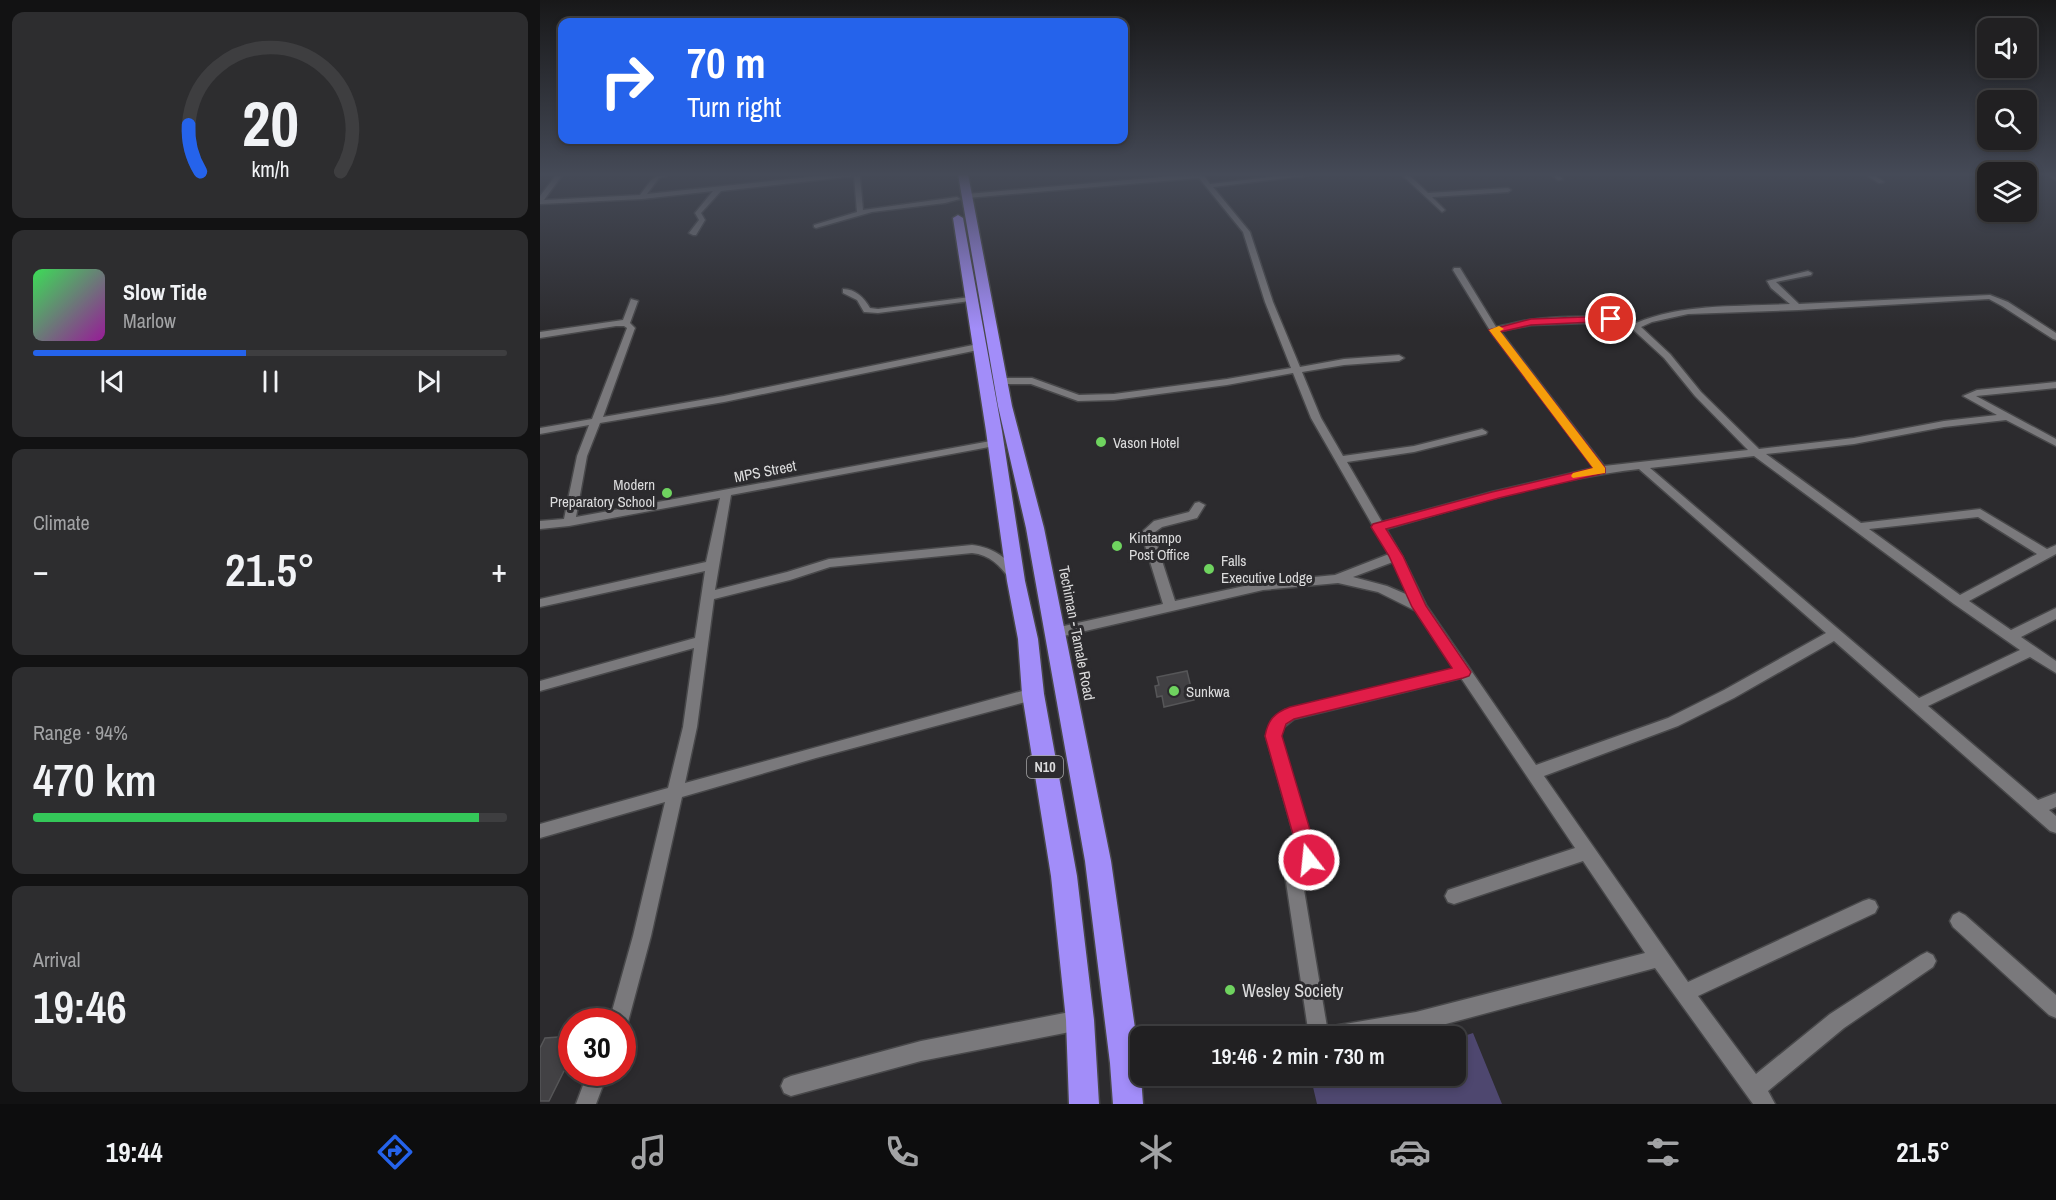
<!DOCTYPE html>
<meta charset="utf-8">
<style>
body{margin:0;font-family:"Archivo Narrow",sans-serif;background:#2d2d2f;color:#f1f3f6;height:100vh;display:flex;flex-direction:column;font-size:22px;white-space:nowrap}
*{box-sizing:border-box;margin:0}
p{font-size:20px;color:#a2a3a5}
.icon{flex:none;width:33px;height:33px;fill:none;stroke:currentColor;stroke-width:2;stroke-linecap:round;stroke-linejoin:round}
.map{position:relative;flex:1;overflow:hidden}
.panel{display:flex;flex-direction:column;gap:12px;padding:12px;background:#121213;width:540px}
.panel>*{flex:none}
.guide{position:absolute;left:18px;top:18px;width:570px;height:126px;border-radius:12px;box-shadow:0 3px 9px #0003,0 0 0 2px #3e3e40;background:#2563eb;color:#fff;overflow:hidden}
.fabs{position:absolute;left:1437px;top:18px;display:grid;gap:12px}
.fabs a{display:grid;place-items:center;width:60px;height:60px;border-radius:12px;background:#212022;box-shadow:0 3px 9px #0003,0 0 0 2px #3e3e40;font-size:30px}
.speed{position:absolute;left:18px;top:1008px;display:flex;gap:12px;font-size:30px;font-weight:700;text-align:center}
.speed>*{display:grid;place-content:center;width:78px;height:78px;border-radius:50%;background:#212022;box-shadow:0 3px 9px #0003,0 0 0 2px #3e3e40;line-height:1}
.speed .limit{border:9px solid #d22;background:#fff;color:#111}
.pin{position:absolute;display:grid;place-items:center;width:51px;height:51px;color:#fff;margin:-26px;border:3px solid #fff;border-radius:50%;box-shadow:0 2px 6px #0007}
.me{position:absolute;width:66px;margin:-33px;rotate:344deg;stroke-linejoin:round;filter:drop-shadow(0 0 4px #0008)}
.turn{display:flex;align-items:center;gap:21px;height:126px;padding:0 30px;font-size:27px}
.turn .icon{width:78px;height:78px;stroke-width:2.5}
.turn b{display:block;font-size:42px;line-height:51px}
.big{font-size:45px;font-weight:600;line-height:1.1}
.panel .widget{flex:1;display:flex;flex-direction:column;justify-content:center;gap:9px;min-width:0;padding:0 21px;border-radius:12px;background:#2d2d2f}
.panel .dial{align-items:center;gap:0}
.dial svg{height:156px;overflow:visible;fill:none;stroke:#3e3e40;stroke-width:7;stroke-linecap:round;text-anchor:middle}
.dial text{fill:#f1f3f6;stroke:none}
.song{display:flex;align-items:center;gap:18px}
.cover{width:72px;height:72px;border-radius:9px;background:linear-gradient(135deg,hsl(130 70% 55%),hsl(300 70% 35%))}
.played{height:6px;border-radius:3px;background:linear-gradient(90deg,#2563eb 45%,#3e3e40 45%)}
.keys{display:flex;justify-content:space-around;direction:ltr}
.heat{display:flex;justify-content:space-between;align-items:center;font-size:33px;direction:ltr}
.charge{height:9px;border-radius:4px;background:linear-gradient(90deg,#34c759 94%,#3e3e40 0)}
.trip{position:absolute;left:590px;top:1026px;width:336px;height:60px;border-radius:12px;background:#212022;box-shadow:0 3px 9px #0003,0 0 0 2px #3e3e40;font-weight:600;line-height:60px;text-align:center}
.tabs{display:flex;height:96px;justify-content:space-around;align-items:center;background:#0d0d0e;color:#a2a3a5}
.tabs .icon{width:42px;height:42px}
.tabs .active{color:#2563eb}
.tabs b{font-size:27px;color:#f1f3f6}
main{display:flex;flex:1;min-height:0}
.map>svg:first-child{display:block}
.green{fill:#4e476f}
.building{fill:#424144;stroke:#565658;stroke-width:1.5}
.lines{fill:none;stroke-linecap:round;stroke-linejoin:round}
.minor-casing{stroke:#48484a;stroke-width:3}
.highway-casing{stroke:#48484a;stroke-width:3}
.minor{fill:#7a797c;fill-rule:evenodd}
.highway{fill:#a28df9;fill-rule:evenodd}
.route{fill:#e11d48;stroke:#92132f;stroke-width:1.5}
.slow{fill:#f59e0b}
.poi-dot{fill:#6fd35f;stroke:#2c2b2e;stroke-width:2}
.labels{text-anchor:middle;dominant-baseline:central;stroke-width:6;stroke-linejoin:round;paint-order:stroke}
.shield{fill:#2c2b2e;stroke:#a7a7a8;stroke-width:1.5}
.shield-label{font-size:14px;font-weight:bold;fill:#dcdcdd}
.poi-label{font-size:15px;fill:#dcdcdd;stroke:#2c2b2e;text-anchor:start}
.street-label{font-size:15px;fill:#dcdcdd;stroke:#2c2b2e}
.near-poi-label{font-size:18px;fill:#dcdcdd;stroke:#2c2b2e;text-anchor:start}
</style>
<main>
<section class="panel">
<div class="widget dial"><svg viewBox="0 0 100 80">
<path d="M14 69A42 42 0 1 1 86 69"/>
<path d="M14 69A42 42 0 0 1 8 45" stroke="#2563eb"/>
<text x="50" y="56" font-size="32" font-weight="700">20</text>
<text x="50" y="72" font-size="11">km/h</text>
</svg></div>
<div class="widget">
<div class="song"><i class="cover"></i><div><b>Slow Tide</b><p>Marlow</p></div></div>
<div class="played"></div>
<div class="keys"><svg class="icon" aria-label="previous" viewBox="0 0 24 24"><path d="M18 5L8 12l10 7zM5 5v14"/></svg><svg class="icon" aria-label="pause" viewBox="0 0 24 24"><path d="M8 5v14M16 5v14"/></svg><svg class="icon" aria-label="next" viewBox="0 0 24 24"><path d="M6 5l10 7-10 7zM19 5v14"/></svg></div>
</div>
<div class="widget"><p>Climate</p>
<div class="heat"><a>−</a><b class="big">21.5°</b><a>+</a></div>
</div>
<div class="widget"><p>Range · 94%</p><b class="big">470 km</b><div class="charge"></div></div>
<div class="widget"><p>Arrival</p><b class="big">19:46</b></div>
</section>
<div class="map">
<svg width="1516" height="1104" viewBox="0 0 1516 1104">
<rect width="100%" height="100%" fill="#2c2b2e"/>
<!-- green -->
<path class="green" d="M933 1033 962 1104H777L773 1087 808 1076H915V1039Z"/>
<!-- building -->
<g class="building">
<path d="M647 671 654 700 624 707 622 696 617 697 615 686 619 685 617 677Z"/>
<path d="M32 1036V1067L29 1071H24L9 1101H0V1048L5 1038Z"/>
</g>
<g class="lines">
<defs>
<g id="minor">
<path d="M17 174H23L4 200 100 195C112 180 112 174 133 174L119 178 107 194 297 174H322L320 176 323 210 417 197 420 199 405 203 332 212 276 228 274 227V225L317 212 314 176 181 191 161 213 165 220 156 235H153L149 233 159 220 155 213 173 191 102 199 0 204V196Z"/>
<path d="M656 174H663L670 184 756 174H780L673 187 710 232 733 302 760 367 804 359 859 355 864 358 859 361 804 365 762 372 781 418 803 456 874 446 942 429 947 432 946 434 874 452 807 462 842 522 952 492 1054 468 951 332 913 270 914 268H920L956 327C967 325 978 322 989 320 1007 317 1083 313 1096 323 1143 303 1200 307 1250 304L1231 288 1227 281 1268 271 1272 273 1271 275 1236 282 1259 304 1450 295 1468 302 1516 333V340L1513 339 1462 306 1449 299 1259 310 1148 314 1112 322 1101 327 1130 354 1161 392 1219 449 1314 438 1404 421 1457 415 1423 396 1437 390 1516 382V388L1436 396 1516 439V446L1466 420 1404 427 1314 444 1226 454 1321 523 1440 509 1507 549 1516 545V554L1429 601 1471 630 1516 608V619L1481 637 1516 661V673L1490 657 1388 706 1498 800 1516 793V807L1509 810 1516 816V833L1510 831 1294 641 1194 698 1138 726 1004 776 1148 982 1323 901 1329 899 1335 901 1338 907 1335 913 1158 996 1216 1074 1290 1014 1381 955 1387 952 1393 955 1396 961 1393 967 1304 1028 1228 1091 1235 1104H1213L1115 968 876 1032 846 1036H769L745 875 747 869 761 860 726 736 733 719 745 710 915 669 876 611 838 592 798 583 723 590 515 638 510 636 508 633 510 630 515 628 623 604 603 539V531L614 521 649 512 655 503 659 502 665 505 657 518 622 527 615 532V539L635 601 723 582 795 575 849 554 771 418 753 373 687 385 574 400 538 401 491 384H462L457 381 462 378H492L539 395 574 394 687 379 751 368 725 302 703 232 659 178 427 198 424 196 427 194ZM1071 322 1087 324 1124 358 1155 396 1208 450 1064 466 960 331 991 325ZM1214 456 1414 604 1480 650 1379 698 1110 468ZM1099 469 1286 633 1184 690 1128 718 996 765 886 605 862 556 846 529C929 505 1013 479 1099 469ZM1438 517 1497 554 1420 595 1329 529ZM853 562 868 595 847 586 813 577ZM921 678 1035 848 908 890 905 896 908 902 914 904 1043 861 1105 953 876 1012 787 1027 762 878 773 870 777 860 740 736 744 727 754 719Z"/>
<path d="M861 174H868L888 193 968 188 971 190 968 192 892 197 905 210 902 212Z"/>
<path d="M1011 174H1018L1023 179 1018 180Z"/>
<path d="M1324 174H1332L1344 182 1339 183Z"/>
<path d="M1506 174H1514L1516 180Z"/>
<path d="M303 289C316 289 324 298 330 308L338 309 430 297 434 299 430 301 338 313 324 312 317 300 303 293Z"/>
<path d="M91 299 98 301 90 323 95 328 63 417 184 396 438 344 442 347 438 350 184 402 60 423 47 456 36 517 456 440 460 441 461 443 460 445 191 495 175 590 247 572 289 559 432 545C455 548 468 558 480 577L478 580H470C460 565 450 555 432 553L290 567 250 580 174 599 157 727 145 783 493 688 498 690 500 694 498 698 493 700 276 758 142 797 111 936 88 1022 82 1030V1022H69L93 936 125 802 0 838V824L128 788 143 727 154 648 0 691V681L155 638 165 571 0 607V599L166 562 180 498 29 526 0 529V521L24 519 37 456 49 425 0 434V428L52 419 87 328 84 326H76L0 338V332L83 320Z"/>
<path d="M1419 912 1425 915 1516 995V1018L1509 1015 1413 927 1410 921 1413 915Z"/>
<path d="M540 1010 547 1013 550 1020 547 1027 540 1030 381 1061 251 1096 244 1093 241 1086 244 1079 251 1076 381 1041Z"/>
<path d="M48 1072H68L56 1104H36Z"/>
</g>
<g id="highway">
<path d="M418 174H428L472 406 504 528 571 861 600 1063 603 1104H573L570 1063 545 861 486 528 458 406Z"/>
<path d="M418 215 423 218 462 431 485 581 498 639 504 694 537 876 554 1020 559 1104H529L526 1020 511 876 482 694 478 639 467 581 446 431 413 218Z"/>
</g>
</defs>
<!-- minor casing -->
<use href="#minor" class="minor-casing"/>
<!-- highway casing -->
<use href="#highway" class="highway-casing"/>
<!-- minor -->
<use href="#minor" class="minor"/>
<!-- highway -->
<use href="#highway" class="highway"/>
</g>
<!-- sky -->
<linearGradient id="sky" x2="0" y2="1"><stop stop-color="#181819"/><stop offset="0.53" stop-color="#454a57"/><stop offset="1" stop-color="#454a57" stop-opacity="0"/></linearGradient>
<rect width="1516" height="329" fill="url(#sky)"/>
<!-- route -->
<path class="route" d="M1071 316 1074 317V321L991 325 960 332 1065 468V473L959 498 846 529 863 556 886 606 931 672 929 676 923 678 754 719 746 724 742 736 779 860 776 866 769 869 762 866 725 736C728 720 734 713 750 707L912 668 872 607 849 556 831 527 833 524 952 492 1053 468 949 330 991 319Z"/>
<!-- slow -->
<path class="slow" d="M959 326 964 329 960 331 1065 468V473L1033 478 1031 476 1033 473 1053 468 949 330Z"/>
<!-- markers -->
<g class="poi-dot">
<circle cx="561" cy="442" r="6"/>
<circle cx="127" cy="493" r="6"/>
<circle cx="577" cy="546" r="6"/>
<circle cx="669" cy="569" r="6"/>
<circle cx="634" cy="691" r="6"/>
<circle cx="690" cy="990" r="6"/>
</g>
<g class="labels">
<!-- shield labels -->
<rect class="shield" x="487" y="756" width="36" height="22" rx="4.5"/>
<g class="shield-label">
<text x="505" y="767">N10</text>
</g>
<!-- poi labels -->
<g class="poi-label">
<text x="573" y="442">Vason Hotel</text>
<text x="115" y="484" text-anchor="end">Modern<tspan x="115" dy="17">Preparatory School</tspan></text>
<text x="589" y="537">Kintampo<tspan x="589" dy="17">Post Office</tspan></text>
<text x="681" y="560">Falls<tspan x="681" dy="17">Executive Lodge</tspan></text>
<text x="646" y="691">Sunkwa</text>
</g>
<!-- street labels -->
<g class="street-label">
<text transform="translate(225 471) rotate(-11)">MPS Street</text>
<text transform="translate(537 633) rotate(79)">Techiman - Tamale Road</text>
</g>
<!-- near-poi labels -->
<g class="near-poi-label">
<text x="702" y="990">Wesley Society</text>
</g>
</g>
</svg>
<div class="fabs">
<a><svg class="icon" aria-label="sound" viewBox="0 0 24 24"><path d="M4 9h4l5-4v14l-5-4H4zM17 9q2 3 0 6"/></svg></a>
<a><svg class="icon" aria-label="search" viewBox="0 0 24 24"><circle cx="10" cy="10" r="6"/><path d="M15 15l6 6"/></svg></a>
<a><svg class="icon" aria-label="layers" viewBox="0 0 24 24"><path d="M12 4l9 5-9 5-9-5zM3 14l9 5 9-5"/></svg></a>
</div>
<div class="speed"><div class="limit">30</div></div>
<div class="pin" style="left:1071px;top:319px;background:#d93025"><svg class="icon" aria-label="arrive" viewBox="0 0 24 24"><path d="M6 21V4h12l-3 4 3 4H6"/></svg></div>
<svg class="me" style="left:769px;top:860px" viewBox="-20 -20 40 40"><circle r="17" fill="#e11d48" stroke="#fff" stroke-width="3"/><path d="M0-11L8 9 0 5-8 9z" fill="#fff"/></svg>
<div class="trip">19:46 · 2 min · 730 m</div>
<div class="guide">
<div class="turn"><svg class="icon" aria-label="right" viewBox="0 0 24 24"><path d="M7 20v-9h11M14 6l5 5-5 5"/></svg><div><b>70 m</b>Turn right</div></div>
</div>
</div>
</main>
<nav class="tabs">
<b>19:44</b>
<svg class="icon active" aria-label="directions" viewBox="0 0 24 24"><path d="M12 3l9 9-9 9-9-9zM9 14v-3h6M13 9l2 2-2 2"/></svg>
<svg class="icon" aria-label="music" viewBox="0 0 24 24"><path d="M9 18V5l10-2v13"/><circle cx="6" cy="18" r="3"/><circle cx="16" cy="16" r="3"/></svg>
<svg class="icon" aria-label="phone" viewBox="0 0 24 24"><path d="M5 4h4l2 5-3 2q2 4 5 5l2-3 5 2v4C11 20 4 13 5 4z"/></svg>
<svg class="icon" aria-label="climate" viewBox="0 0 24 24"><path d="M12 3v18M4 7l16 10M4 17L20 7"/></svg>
<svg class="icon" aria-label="car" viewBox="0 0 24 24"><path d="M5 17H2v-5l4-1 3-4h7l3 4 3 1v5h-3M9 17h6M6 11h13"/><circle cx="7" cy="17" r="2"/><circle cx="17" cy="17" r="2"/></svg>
<svg class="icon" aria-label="filters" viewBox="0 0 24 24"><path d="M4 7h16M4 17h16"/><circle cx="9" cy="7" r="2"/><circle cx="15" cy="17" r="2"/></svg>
<b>21.5°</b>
</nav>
